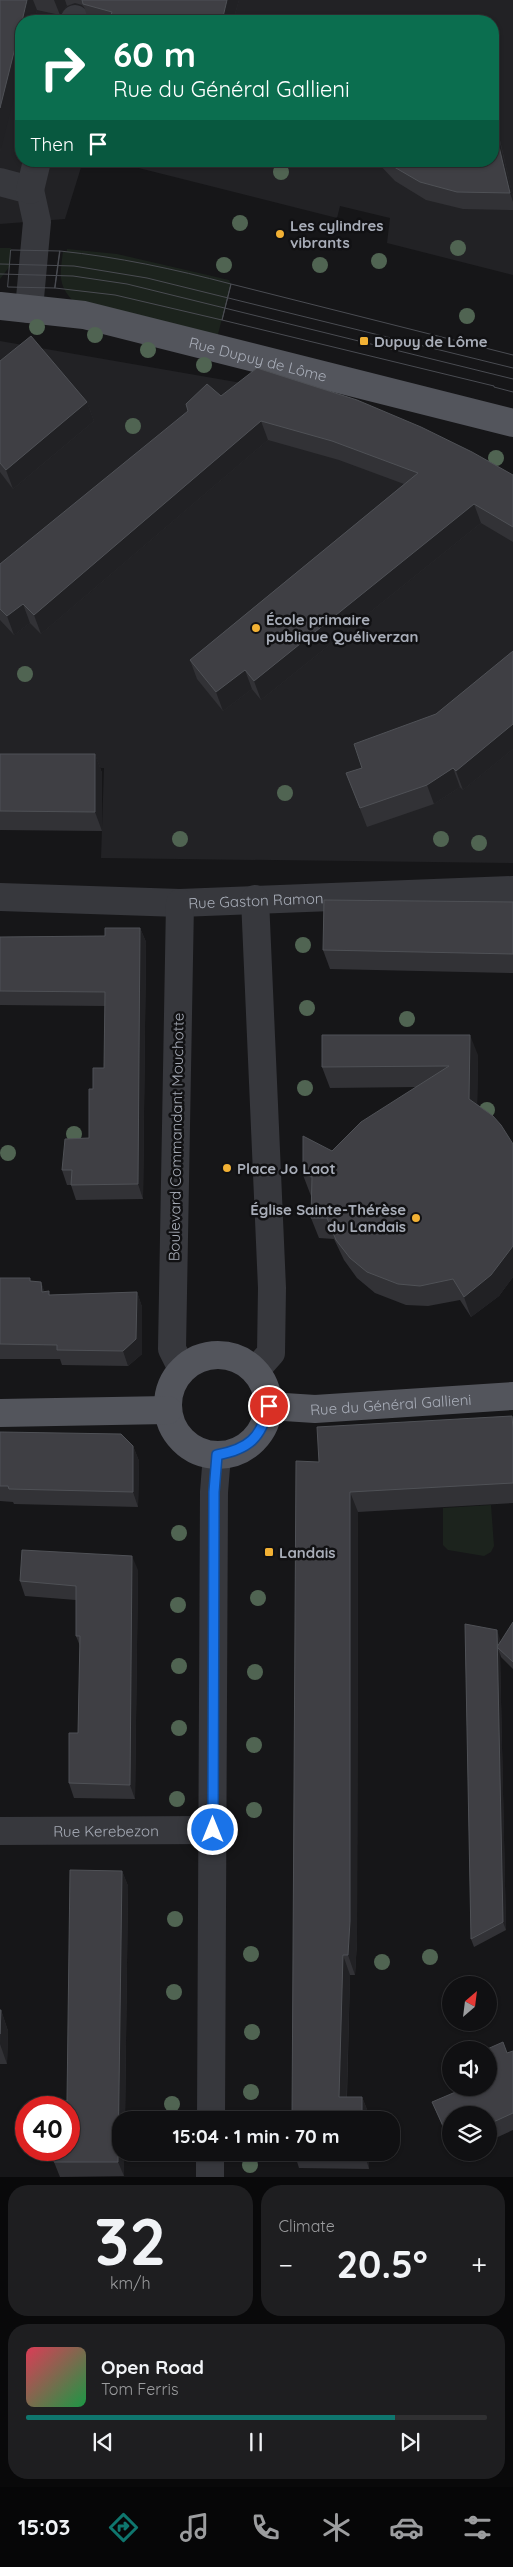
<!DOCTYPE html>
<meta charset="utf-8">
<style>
body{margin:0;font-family:Quicksand,sans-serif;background:#1e1e20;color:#f1f3f6;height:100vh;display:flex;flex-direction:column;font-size:19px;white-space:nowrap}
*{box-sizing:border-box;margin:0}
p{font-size:16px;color:#9c9d9f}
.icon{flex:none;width:28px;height:28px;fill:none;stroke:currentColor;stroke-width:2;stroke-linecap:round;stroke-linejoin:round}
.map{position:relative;height:2177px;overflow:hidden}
.drawer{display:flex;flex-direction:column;gap:8px;padding:8px;background:#09090a;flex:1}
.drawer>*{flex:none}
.banner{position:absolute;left:15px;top:15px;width:484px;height:152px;border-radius:20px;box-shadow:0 1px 4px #0004,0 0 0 1px #303032;background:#0b6e4f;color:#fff;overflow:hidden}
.needle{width:32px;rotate:28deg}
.tools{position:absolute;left:442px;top:1976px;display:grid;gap:10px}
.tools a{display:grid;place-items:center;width:55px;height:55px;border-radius:50%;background:#101012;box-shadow:0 1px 4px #0004,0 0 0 1px #303032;font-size:25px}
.speed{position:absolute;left:15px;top:2096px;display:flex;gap:10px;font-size:25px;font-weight:700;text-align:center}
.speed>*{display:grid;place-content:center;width:65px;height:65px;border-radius:50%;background:#101012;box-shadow:0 1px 4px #0004,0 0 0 1px #303032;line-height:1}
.speed .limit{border:8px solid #d22;background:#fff;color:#111}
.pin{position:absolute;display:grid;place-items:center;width:42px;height:42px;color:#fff;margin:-21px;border:2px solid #fff;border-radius:50%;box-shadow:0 1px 5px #0007}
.me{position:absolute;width:55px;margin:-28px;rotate:0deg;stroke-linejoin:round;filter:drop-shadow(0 0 4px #0008)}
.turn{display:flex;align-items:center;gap:18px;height:105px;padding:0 15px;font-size:22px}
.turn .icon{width:65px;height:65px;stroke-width:2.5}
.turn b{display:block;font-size:35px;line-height:42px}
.then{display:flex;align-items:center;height:48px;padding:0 15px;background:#0003;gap:10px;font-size:19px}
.big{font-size:38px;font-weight:700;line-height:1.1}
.drawer .card{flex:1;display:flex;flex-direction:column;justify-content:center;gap:8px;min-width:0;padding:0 18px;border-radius:20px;background:#1e1e20}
.drawer .dial{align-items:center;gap:0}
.dial b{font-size:65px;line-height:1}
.song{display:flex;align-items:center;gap:15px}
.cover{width:60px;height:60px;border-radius:8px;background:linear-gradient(135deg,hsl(350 70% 55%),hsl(140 70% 35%))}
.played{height:5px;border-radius:2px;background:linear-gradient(90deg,#0f766e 80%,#303032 80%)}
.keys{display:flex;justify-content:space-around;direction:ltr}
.heat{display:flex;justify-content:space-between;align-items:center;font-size:28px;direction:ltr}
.drawer .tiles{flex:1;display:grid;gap:8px;grid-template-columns:1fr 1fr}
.card:last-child{grid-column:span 2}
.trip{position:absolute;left:112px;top:2111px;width:288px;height:50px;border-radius:20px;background:#101012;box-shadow:0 1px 4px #0004,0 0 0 1px #303032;font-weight:700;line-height:50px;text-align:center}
.tabs{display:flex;height:80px;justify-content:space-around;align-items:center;background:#060607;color:#9c9d9f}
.tabs .icon{width:35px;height:35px}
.tabs .current{color:#0f766e}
.tabs b{font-size:22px;color:#f1f3f6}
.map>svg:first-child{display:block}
.built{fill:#222225}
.green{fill:#1c231d}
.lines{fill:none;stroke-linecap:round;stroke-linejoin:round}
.minor{stroke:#37383d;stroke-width:28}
.major{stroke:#53555c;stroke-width:28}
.tram{stroke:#4a4c52;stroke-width:1}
.tree{fill:#506452}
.wall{fill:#323236}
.shaded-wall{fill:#212124}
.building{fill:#3f3f44;stroke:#4f5156}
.route-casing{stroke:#114b97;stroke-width:12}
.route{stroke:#1a73e8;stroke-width:9}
.poi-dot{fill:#f2b134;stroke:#111113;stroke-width:2}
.labels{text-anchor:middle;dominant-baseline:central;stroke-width:5;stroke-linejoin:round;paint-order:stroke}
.poi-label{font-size:15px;font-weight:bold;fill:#a8adb8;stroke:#111113;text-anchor:start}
.street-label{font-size:15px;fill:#a8adb8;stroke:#111113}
</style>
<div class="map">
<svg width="513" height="2177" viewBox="0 0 513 2177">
<rect width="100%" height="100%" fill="#161618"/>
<!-- built -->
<g class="built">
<path d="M0 0H513V275L387 243 390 218 340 206 337 218 111 161H492V21H21V161H83L65 219 0 224Z"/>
<path d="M0 341 264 387 513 489V863L101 858 104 768 0 767Z"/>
</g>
<!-- green -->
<g class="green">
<path d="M0 248H11L10 266 0 279Z"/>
<path d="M67 249 117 254 229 280 231 284 217 338 76 304C57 285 60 276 63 251L67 252Z"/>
<path d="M491 1505 494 1546 491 1552 484 1556 448 1550 443 1545V1508Z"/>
</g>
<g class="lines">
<!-- minor -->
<g class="minor">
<path d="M74 21 75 19"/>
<path d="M0 182 30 190 37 222 29 309"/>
<path d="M30 190 37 161"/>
<path id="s1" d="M0 897 180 903 513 890"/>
<path d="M255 899 272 1288 271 1353 255 1371"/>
<path d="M180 903 172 1349 182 1369"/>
<path id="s2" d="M0 1831 213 1830"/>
<path d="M211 2120 214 1492 217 1455"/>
<path d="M210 2177V2152"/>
</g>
<!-- major -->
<g class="major">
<path id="s3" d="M0 306 84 315 513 423"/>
<circle cx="218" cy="1405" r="50"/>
<path id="s4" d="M269 1406 315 1409 513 1396"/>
<path d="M0 1413 168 1410"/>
</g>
<!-- tram -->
<g class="tram">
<path d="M11 250 60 251 55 288 8 287Z"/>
<path d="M60 251C118 257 174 269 231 284L222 320 115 295 55 288Z"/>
<path d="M0 264 74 266 147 278 513 368"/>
<path d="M0 274 73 276 127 284 513 379"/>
<path d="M513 355 231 284 222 320 494 386V387L513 392"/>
</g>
</g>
<!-- trees -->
<g class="tree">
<circle cx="281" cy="172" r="8"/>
<circle cx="240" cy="223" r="8"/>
<circle cx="458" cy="248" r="8"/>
<circle cx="379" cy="261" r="8"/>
<circle cx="224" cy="265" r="8"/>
<circle cx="320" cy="265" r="8"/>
<circle cx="467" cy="316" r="8"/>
<circle cx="37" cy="327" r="8"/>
<circle cx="95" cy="335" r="8"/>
<circle cx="148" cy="350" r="8"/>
<circle cx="204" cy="365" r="8"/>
<circle cx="133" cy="426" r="8"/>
<circle cx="496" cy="458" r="8"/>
<circle cx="25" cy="674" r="8"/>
<circle cx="285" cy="793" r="8"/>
<circle cx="180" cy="839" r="8"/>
<circle cx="441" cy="839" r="8"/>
<circle cx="479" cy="843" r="8"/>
<circle cx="303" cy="945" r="8"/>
<circle cx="307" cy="1008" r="8"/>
<circle cx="407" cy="1019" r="8"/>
<circle cx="305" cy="1088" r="8"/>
<circle cx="487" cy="1110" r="8"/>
<circle cx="74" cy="1134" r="8"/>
<circle cx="8" cy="1153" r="8"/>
<circle cx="179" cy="1533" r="8"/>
<circle cx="258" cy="1598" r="8"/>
<circle cx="178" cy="1605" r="8"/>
<circle cx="179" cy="1666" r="8"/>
<circle cx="255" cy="1672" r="8"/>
<circle cx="179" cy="1728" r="8"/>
<circle cx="254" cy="1745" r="8"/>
<circle cx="177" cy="1799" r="8"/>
<circle cx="254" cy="1810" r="8"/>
<circle cx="175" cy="1919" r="8"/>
<circle cx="251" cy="1954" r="8"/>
<circle cx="430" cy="1957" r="8"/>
<circle cx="382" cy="1962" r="8"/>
<circle cx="174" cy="1992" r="8"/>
<circle cx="252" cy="2032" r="8"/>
<circle cx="251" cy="2092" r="8"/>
<circle cx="172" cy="2104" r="8"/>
<circle cx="250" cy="2165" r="8"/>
</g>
<!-- wall -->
<g class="wall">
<path d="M0 0H239L233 21H89L84 7 82 5 75 3 67 6 60 15 37 10 34 21H21L0 152Z"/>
<path d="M494 114 513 197V210L463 209 426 200 395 181 376 161H492Z"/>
<path d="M0 361 87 402 94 421 13 489 0 472Z"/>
<path d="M221 396 513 475V542L481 523 261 700 252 689 223 711 197 679 190 660 404 484 339 460 268 440 41 634 30 623 14 635 0 620V564Z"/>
<path d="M513 651V749L463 790 460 787 434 804 367 827 346 773 362 768 436 714Z"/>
<path d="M0 754H95L102 773V831L0 830Z"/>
<path d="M513 902V973L330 969 323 950Z"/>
<path d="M140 928 146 942 143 1199 76 1200 71 1185H67L62 1170 89 1138 93 1089 104 1068 105 1006 0 1005V937L105 936Z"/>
<path d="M478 1055 477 1104 513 1144V1277L499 1296 471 1317 460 1300 428 1306 406 1305 375 1293 357 1278 344 1260 334 1239 319 1238 311 1218V1196L303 1175 332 1151 416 1087 330 1088 322 1067Z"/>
<path d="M0 1278 41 1282 44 1291 50 1295 137 1292 142 1307V1354L128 1366 62 1365 60 1359H0Z"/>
<path d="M512 1416 513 1419V1503L358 1512 357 1941 355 1975H350L347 2097H362L370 2117V2120H292L319 1462Z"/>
<path d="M0 1432 133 1446 139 1461 138 1507 14 1504 13 1502 0 1501Z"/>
<path d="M138 1570 135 1799 74 1798 69 1783 78 1733 80 1646 76 1636V1600L25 1596 20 1581Z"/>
<path d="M513 1622V1669L501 1657 500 1654 506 1930 474 1947 471 1939 465 1624 500 1639V1643Z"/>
<path d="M122 1871 128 1886 125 2120H121V2152H124V2176L60 2177 54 2162 67 2101Z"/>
<path d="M0 2010H1L8 2031 7 2064H0Z"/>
<path d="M513 2051V2130L489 2141V2115H451V2147L438 2116 432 2102 489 2088 507 2053Z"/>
<path d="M294 2152H369V2169L299 2168Z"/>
<path d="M454 2152H463L455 2156Z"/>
</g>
<!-- shaded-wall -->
<g class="shaded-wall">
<path d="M27 0H33L37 10 34 21H22Z"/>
<path d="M54 0H65L67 6 60 15Z"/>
<path d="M227 0H239L233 21H222Z"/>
<path d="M21 24V70L0 152V108Z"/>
<path d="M492 109 513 197V202L510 193 492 117Z"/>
<path d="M87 402 94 421 13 489 6 470Z"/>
<path d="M261 421 268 440 41 634 34 615Z"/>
<path d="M474 504 481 523 261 700 254 681Z"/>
<path d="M23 604 30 623 14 635 7 616Z"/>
<path d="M245 670 252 689 223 711 216 692Z"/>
<path d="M513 724V749L463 790 456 771Z"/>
<path d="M95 754 102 773V831L95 812Z"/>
<path d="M453 768 460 787 434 804 427 785Z"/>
<path d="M140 928 146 942 143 1199 138 1184Z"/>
<path d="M470 1035 478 1055 477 1119 469 1099Z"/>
<path d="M513 1246V1277L499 1296 471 1317 464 1297Z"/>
<path d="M41 1282 46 1297 42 1292Z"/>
<path d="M137 1292 142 1307V1354L128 1366 123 1351Z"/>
<path d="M133 1446 139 1461 138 1507 133 1492Z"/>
<path d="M350 1492 358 1512 357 1941 355 1975 348 1955Z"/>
<path d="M132 1556 138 1570 135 1799 130 1785Z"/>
<path d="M497 1630 500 1639V1649L497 1647 500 1654 506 1930 503 1922Z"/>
<path d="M122 1871 128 1886 125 2120H121V2152H124V2176L118 2162Z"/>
<path d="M343 1955 350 1975 346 2117 339 2097Z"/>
<path d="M1 2010 8 2031 7 2064 0 2044Z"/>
<path d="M362 2097 370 2117V2120H362Z"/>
<path d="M364 2152H369V2169Z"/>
</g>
<!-- building -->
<g class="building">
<path d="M0 0H27L22 21H21V24L0 108Z"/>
<path d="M82 0H227L222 21H109L112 12 83 4Z"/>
<path d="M492 117 510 193 457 192 420 182 389 164 386 161H492Z"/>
<path d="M31 336 87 402 6 470 0 463V361Z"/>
<path d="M257 368 357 400 421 427 472 452 513 475V527L474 504 254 681 245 670 216 692 190 660 418 473 332 441 261 421 34 615 23 604 7 616 0 609V564L188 411 186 404 207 384 221 396Z"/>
<path d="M513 651V724L456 771 453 768 427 785 360 808 346 773 362 768 354 744 436 714Z"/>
<path d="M0 754H95V812L0 811Z"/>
<path d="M324 900 513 902V954L323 950Z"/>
<path d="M105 928H140L138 1184 71 1185 72 1170H62L65 1139 89 1138V1089H93V1068H104L105 992 0 991V937L105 936Z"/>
<path d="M322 1035H470L469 1099 493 1116 501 1125 513 1144V1246L491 1275 464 1297 453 1279 420 1286 398 1284 367 1272 350 1258 336 1240 327 1218H311L312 1177 303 1175V1136L332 1151 361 1122 449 1066 322 1067Z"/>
<path d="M0 1278H30V1281L41 1282 42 1292 49 1291V1295L137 1292 136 1339 123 1351 57 1350V1345L0 1344Z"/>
<path d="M512 1416 513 1429V1483L350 1492V1921L348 1955H343L339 2097H362V2120H292L296 1461 319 1462 317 1427Z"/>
<path d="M0 1432 121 1434 133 1446V1492L9 1489 8 1486H0Z"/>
<path d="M22 1550 132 1556 130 1785 69 1783V1733H78L80 1636H76V1586L20 1581Z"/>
<path d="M513 1622V1662L497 1647Z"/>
<path d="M465 1624 497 1630 503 1922 471 1939Z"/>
<path d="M70 1870 122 1871 118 2162H54V2150H69V2108H55V2101H67Z"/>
<path d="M0 2010H1L0 2034Z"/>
<path d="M503 2042 507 2053 513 2051V2113L489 2124V2115H451V2141H450L432 2102 465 2088H489V2050H485Z"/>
</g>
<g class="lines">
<defs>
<path id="route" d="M213 1830 214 1492 217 1455C249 1449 261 1438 269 1406"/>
</defs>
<!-- route casing -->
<use href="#route" class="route-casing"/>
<!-- route -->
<use href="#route" class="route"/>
</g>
<!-- markers -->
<g class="poi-dot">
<circle cx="280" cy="234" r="5"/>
<rect x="359" y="336" width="10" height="10" rx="2.5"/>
<circle cx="256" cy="628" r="5"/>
<circle cx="227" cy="1168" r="5"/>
<circle cx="416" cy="1218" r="5"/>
<rect x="264" y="1547" width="10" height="10" rx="2.5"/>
</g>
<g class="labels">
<!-- poi labels -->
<g class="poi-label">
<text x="290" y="225">Les cylindres<tspan x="290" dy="17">vibrants</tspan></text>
<text x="374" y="341">Dupuy de Lôme</text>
<text x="266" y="619">École primaire<tspan x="266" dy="17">publique Quéliverzan</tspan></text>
<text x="237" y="1168">Place Jo Laot</text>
<text x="406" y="1209" text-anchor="end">Église Sainte-Thérèse<tspan x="406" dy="17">du Landais</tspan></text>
<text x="279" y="1552">Landais</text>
</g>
<!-- street labels -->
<g class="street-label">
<text stroke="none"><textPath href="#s3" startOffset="264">Rue Dupuy de Lôme</textPath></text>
<text stroke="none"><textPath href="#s1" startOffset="256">Rue Gaston Ramon</textPath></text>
<text transform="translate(176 1137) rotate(-89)">Boulevard Commandant Mouchotte</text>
<text stroke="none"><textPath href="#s4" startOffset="122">Rue du Général Gallieni</textPath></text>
<text stroke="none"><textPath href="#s2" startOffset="106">Rue Kerebezon</textPath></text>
</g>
</g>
</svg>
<div class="tools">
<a><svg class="needle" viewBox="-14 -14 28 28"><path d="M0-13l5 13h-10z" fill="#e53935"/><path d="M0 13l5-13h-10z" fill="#9c9d9f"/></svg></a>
<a><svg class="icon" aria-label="sound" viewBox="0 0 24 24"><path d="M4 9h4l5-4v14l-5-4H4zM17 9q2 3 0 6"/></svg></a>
<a><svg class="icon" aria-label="layers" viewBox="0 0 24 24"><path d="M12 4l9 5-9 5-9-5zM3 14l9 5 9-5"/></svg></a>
</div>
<div class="speed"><div class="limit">40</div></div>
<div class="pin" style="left:269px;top:1406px;background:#d93025"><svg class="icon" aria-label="arrive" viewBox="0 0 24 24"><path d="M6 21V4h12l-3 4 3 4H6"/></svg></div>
<svg class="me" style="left:213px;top:1830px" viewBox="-20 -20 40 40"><circle r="17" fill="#1a73e8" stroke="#fff" stroke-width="3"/><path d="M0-11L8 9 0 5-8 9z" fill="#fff"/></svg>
<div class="trip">15:04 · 1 min · 70 m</div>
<div class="banner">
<div class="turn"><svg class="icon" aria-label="right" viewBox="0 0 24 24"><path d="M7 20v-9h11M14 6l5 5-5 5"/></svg><div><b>60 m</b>Rue du Général Gallieni</div></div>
<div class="then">Then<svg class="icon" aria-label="arrive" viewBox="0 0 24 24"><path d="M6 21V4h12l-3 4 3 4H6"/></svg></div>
</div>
</div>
<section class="drawer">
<div class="tiles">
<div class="card dial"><b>32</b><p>km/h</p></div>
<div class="card"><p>Climate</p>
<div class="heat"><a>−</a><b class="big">20.5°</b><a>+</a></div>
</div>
<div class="card">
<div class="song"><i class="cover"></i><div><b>Open Road</b><p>Tom Ferris</p></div></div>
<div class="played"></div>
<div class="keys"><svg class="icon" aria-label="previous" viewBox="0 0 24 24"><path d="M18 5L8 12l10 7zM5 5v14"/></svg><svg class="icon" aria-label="pause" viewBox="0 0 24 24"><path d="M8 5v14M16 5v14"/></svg><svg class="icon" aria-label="next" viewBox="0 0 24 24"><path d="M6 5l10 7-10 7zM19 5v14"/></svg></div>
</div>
</div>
</section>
<nav class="tabs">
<b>15:03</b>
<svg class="icon current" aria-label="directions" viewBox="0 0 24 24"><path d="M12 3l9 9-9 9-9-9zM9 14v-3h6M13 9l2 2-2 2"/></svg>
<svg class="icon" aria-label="music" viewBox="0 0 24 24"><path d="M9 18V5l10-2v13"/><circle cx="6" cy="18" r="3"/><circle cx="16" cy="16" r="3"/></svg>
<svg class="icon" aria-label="phone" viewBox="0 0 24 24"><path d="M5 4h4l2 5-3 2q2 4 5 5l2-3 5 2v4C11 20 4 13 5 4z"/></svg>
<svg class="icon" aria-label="climate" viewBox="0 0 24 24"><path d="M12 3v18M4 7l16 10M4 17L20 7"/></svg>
<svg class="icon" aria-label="car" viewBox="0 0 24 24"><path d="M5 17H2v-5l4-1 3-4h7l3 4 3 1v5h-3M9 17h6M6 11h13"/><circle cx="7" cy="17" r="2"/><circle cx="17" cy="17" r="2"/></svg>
<svg class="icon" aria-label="filters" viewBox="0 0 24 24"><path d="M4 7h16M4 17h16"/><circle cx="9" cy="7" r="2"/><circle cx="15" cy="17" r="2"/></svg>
</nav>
